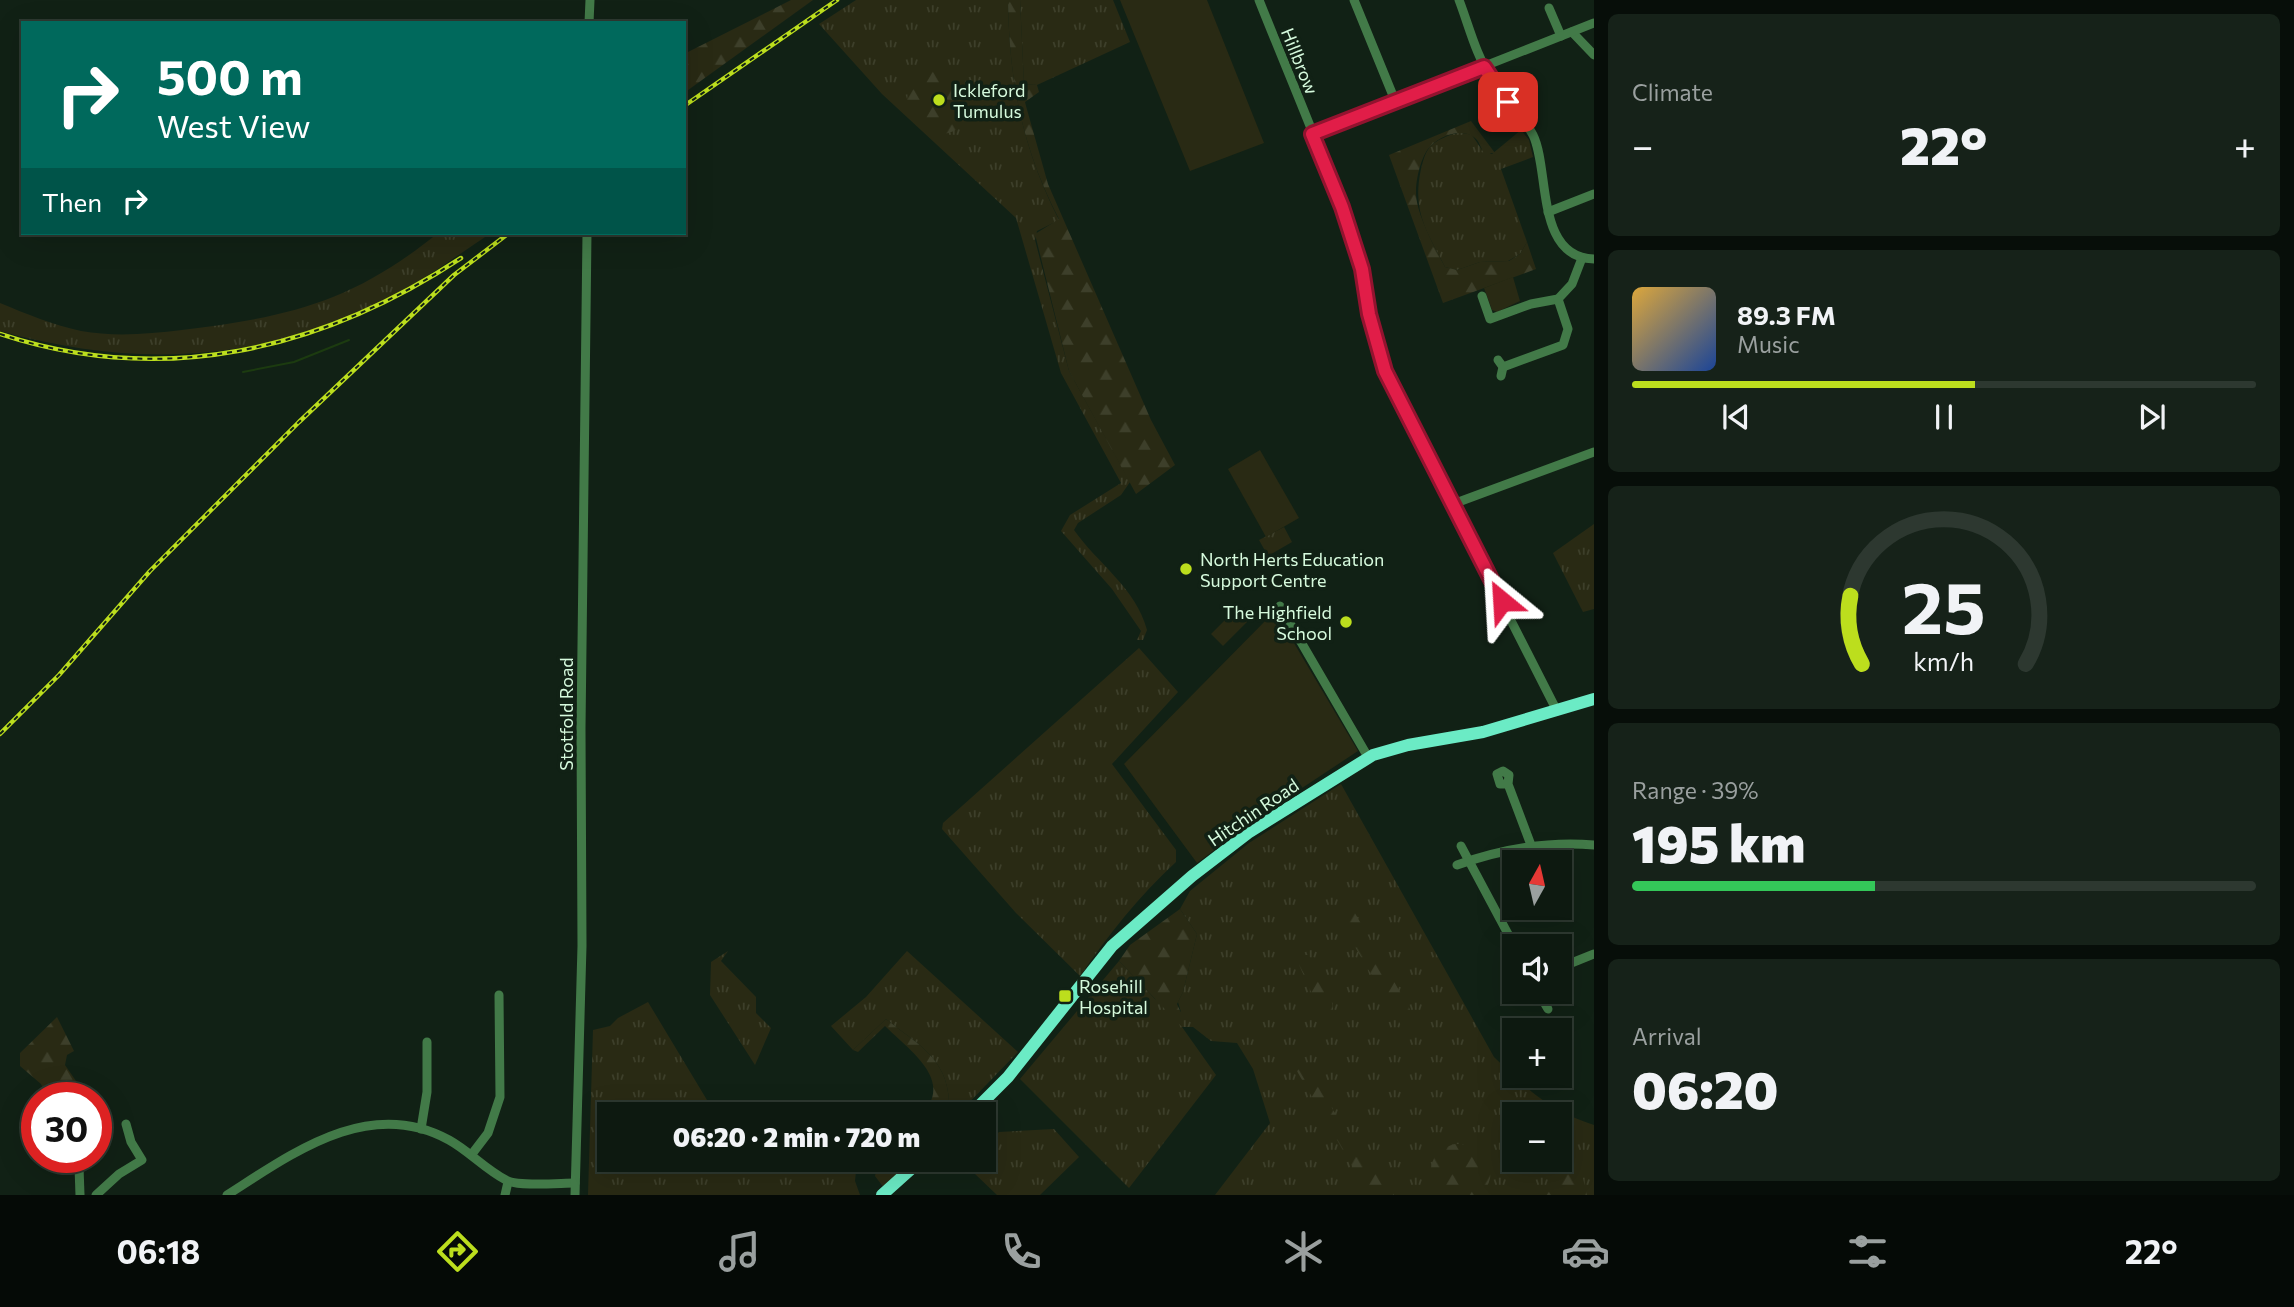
<!DOCTYPE html>
<meta charset="utf-8">
<style>
body{margin:0;font-family:Commissioner,sans-serif;background:#162219;color:#f1f3f6;height:100vh;display:flex;flex-direction:column;font-size:26px;white-space:nowrap}
*{box-sizing:border-box;margin:0}
p{font-size:23px;color:#9aa09f}
.icon{flex:none;width:38px;height:38px;fill:none;stroke:currentColor;stroke-width:2;stroke-linecap:round;stroke-linejoin:round}
.map{position:relative;flex:1;overflow:hidden}
.drawer{display:flex;flex-direction:column;gap:14px;padding:14px;background:#070e09;width:700px}
.drawer>*{flex:none}
.banner{position:absolute;left:21px;top:21px;width:665px;height:214px;border-radius:0px;box-shadow:0 7px 28px #0002,0 0 0 2px #2d3830;background:#00695c;color:#fff;overflow:hidden}
.needle{width:46px;rotate:8deg}
.buttons{position:absolute;left:1502px;top:850px;display:grid;gap:14px}
.buttons a{display:grid;place-items:center;width:70px;height:70px;border-radius:0px;background:#0d1910;box-shadow:0 7px 28px #0002,0 0 0 2px #2d3830;font-size:35px}
.speed{position:absolute;left:21px;top:1082px;display:flex;gap:14px;font-size:35px;font-weight:700;text-align:center}
.speed>*{display:grid;place-content:center;width:91px;height:91px;border-radius:50%;background:#0d1910;box-shadow:0 7px 28px #0002,0 0 0 2px #2d3830;line-height:1}
.speed .limit{border:10px solid #d22;background:#fff;color:#111}
.pin{position:absolute;display:grid;place-items:center;width:60px;height:60px;color:#fff;margin:-30px;border-radius:14px;box-shadow:0 4px 10px #0006}
.me{position:absolute;width:77px;margin:-38px;rotate:333deg;stroke-linejoin:round;filter:drop-shadow(0 0 5px #0008)}
.turn{display:flex;align-items:center;gap:24px;height:147px;padding:0 21px;font-size:32px}
.turn .icon{width:91px;height:91px;stroke-width:2.5}
.turn b{display:block;font-size:49px;line-height:60px}
.then{display:flex;align-items:center;height:66px;padding:0 21px;background:#0003;gap:14px;font-size:26px}
.big{font-size:52px;font-weight:800;line-height:1.1}
.drawer .tile{flex:1;display:flex;flex-direction:column;justify-content:center;gap:10px;min-width:0;padding:0 24px;border-radius:10px;background:#162219}
.drawer .dial{align-items:center;gap:0}
.dial svg{height:182px;overflow:visible;fill:none;stroke:#2d3830;stroke-width:7;stroke-linecap:round;text-anchor:middle}
.dial text{fill:#f1f3f6;stroke:none}
.song{display:flex;align-items:center;gap:21px}
.cover{width:84px;height:84px;border-radius:10px;background:linear-gradient(135deg,hsl(40 70% 55%),hsl(220 70% 35%))}
.played{height:7px;border-radius:4px;background:linear-gradient(90deg,#bcde1d 55%,#2d3830 55%)}
.keys{display:flex;justify-content:space-around;direction:ltr}
.heat{display:flex;justify-content:space-between;align-items:center;font-size:38px;direction:ltr}
.charge{height:10px;border-radius:5px;background:linear-gradient(90deg,#34c759 39%,#2d3830 0)}
.trip{position:absolute;left:597px;top:1102px;width:399px;height:70px;border-radius:0px;background:#0d1910;box-shadow:0 7px 28px #0002,0 0 0 2px #2d3830;font-weight:800;line-height:70px;text-align:center}
.tabs{display:flex;height:112px;justify-content:space-around;align-items:center;background:#050a06;color:#9aa09f}
.tabs .icon{width:49px;height:49px}
.tabs .on{color:#bcde1d}
.tabs b{font-size:32px;color:#f1f3f6}
main{display:flex;flex:1;min-height:0}
.map>svg:first-child{display:block}
.grass{fill:url(#grass-tufts);fill-rule:evenodd}
.forest{fill:url(#forest-firs)}
.park{fill:#292a14}
.lines{fill:none;stroke-linecap:round;stroke-linejoin:round}
.stream{stroke:#1c3b10;stroke-width:2}
.minor{stroke:#427a48;stroke-width:9}
.major{stroke:#6bebc5;stroke-width:12}
.rail-casing{stroke:#bcde1d;stroke-width:4.5}
.rail{stroke:#112115;stroke-width:2;stroke-dasharray:5;stroke-linecap:butt}
.route-casing{stroke:#92132f;stroke-width:18}
.route{stroke:#e11d48;stroke-width:12}
.poi-dot{fill:#bcde1d;stroke:#112115;stroke-width:2.5}
.labels{text-anchor:middle;dominant-baseline:central;stroke-width:7;stroke-linejoin:round;paint-order:stroke}
.street-label{font-size:18px;fill:#d6fadd;stroke:#112115}
.poi-label{font-size:18px;fill:#d6fadd;stroke:#112115;text-anchor:start}
</style>
<main>
<div class="map">
<svg width="1594" height="1195" viewBox="0 0 1594 1195">
<defs>
<pattern id="grass-tufts" width="24" height="20" patternUnits="userSpaceOnUse" patternTransform="scale(1.75)"><rect width="24" height="20" fill="#292a14"/><path d="M3 7l-1-3M5 7V3M7 7l1-3M15 17l-1-3M17 17v-4M19 17l1-3" fill="none" stroke="#3d3f2a"/></pattern>
<pattern id="forest-firs" width="22" height="20" patternUnits="userSpaceOnUse" patternTransform="scale(1.75)"><rect width="22" height="20" fill="#292a14"/><path d="M5 1l3.5 6h-7zM16 11l3.5 6h-7z" fill="#3d3f2a"/></pattern>
</defs>
<rect width="100%" height="100%" fill="#112115"/>
<!-- grass -->
<g class="grass">
<path d="M856 0H1008C1009 80 1022 148 1059 220L1037 231 1035 240 1069 371 1130 482 1121 495 1078 523 1074 530C1097 563 1136 588 1147 630L1143 640H1137L1141 631 1112 589 1061 531 1070 515 1121 483 1061 373 1016 218 882 94 819 24Z"/>
<path d="M1020 0H1113L1130 42 1037 85 1024 84Z"/>
<path d="M1521 130 1529 140 1533 157 1501 169 1527 242 1520 254 1508 261 1480 262 1457 270 1445 267C1426 230 1412 211 1421 169 1425 154 1427 146 1441 139 1453 133 1460 131 1472 135L1482 150 1492 154Z"/>
<path d="M438 233H491C458 255 427 278 392 296 264 363 138 369 0 331V303C26 314 54 325 81 331 114 337 149 334 182 330 289 317 353 302 438 233Z"/>
<path d="M1594 524V609L1583 612 1553 553Z"/>
<path d="M1284 527 1292 542 1268 556 1259 540Z"/>
<path d="M1139 648 1178 692 1112 764 1176 850V862C1139 896 1109 934 1080 976L1016 913 942 829 943 823Z"/>
<path d="M1341 784 1494 1057C1528 1090 1548 1110 1594 1125V1195H1215L1270 1123 1253 1069 1237 1043 1211 1041 1193 1027H1182L1216 1075 1129 1188 1020 1079 1119 961 1155 999 1181 1012 1178 1002 1183 992 1197 934 1180 909 1190 891 1249 843ZM1514 1115H1559V1160H1514Z"/>
<path d="M728 951 721 961 756 997V1013L771 1028 755 1065 710 995 711 962Z"/>
<path d="M907 951 1018 1052 957 1115H935L949 1101C947 1058 917 1044 886 1019L853 1050 831 1026 866 997Z"/>
<path d="M648 1002 716 1115H609V1160H857L855 1181 860 1195H588L593 1030 610 1026 618 1018Z"/>
<path d="M1054 1129 1079 1157 1040 1195H997L974 1173C991 1156 984 1146 999 1132Z"/>
<path d="M879 1160H906L910 1164 884 1188 875 1176Z"/>
</g>
<!-- forest -->
<g class="forest">
<path d="M791 0H813L684 93V54Z"/>
<path d="M1008 0H1020L1024 84 1037 85 1039 92 1025 102 1026 106 1048 184 1151 420 1175 465 1136 494 1069 371 1035 234 1059 219C1022 148 1009 80 1008 0Z"/>
<circle cx="940" cy="101" r="33"/>
<path d="M1471 121 1495 153H1484C1481 149 1480 143 1476 139 1464 126 1437 136 1428 149 1421 158 1416 179 1416 191 1415 212 1435 248 1445 267L1457 270 1480 262 1509 261 1520 254 1527 242 1536 269 1443 303 1389 155Z"/>
<path d="M1352 908 1416 1020 1402 1027 1337 916Z"/>
<path d="M1180 909 1197 934 1183 992 1177 1004 1182 1015V1027L1119 961 1130 945Z"/>
<path d="M1301 955H1308C1317 969 1335 998 1333 1014L1319 1010 1297 960Z"/>
<path d="M57 1017 74 1051 67 1055 65 1065 87 1097H47L41 1084 20 1066V1053Z"/>
<path d="M886 1019C917 1044 947 1058 949 1101L935 1115H921C956 1081 909 1050 885 1026L858 1052 853 1050Z"/>
<path d="M1295 1049 1355 1145 1344 1152 1287 1054Z"/>
<path d="M1455 1144C1486 1143 1502 1172 1481 1195H1445C1422 1178 1428 1151 1455 1144Z"/>
<path d="M1365 1149 1394 1195H1369L1348 1159Z"/>
<path d="M1574 1167 1582 1174 1587 1195H1542Z"/>
</g>
<!-- park -->
<g class="park">
<path d="M1120 0H1207L1264 143 1190 171Z"/>
<path d="M1513 277 1520 301 1497 312 1492 310 1484 288Z"/>
<path d="M1260 450 1299 518 1266 537 1228 469Z"/>
<path d="M1236 609 1248 621 1223 646 1211 634Z"/>
<path d="M1275 611 1358 751 1260 816 1197 863 1124 764Z"/>
</g>
<g class="lines">
<!-- stream -->
<path class="stream" d="M243 372 294 362 349 340"/>
<!-- minor -->
<g class="minor">
<path d="M1259 0C1292 83 1328 165 1356 250 1369 291 1372 334 1386 375L1557 711"/>
<path d="M1354 0 1396 103"/>
<path d="M1459 0C1469 26 1476 56 1492 79 1504 98 1522 115 1533 135 1550 169 1535 258 1594 259"/>
<path d="M1549 8 1561 36"/>
<path d="M589 23 590 0"/>
<path d="M1572 32 1594 55"/>
<path d="M1312 134 1594 23"/>
<path d="M1548 212 1594 194"/>
<path d="M1482 296 1490 319 1531 304 1558 299 1572 284 1582 258"/>
<path d="M1498 360 1503 367 1501 376"/>
<path d="M1503 367 1563 345 1568 329 1558 299"/>
<path d="M1453 504 1594 452"/>
<path d="M1280 606 1368 757"/>
<path d="M1508 784H1500L1497 774 1503 771 1509 775 1508 784 1531 845"/>
<path d="M1461 846 1515 947"/>
<path d="M1457 865C1502 849 1547 841 1594 845"/>
<path d="M1559 968 1594 954"/>
<path d="M1538 992 1548 1009"/>
<path d="M421 1129 427 1092V1042"/>
<path d="M472 1154 488 1133 500 1097 499 995"/>
<path d="M79 1167 80 1195"/>
<path d="M96 1195 119 1174 142 1160 131 1142 126 1124"/>
<path d="M227 1195C293 1153 369 1096 449 1140 469 1151 485 1169 506 1180 517 1187 560 1183 575 1183"/>
<path d="M505 1195 508 1182"/>
<path d="M575 1195 582 946 581 728 587 233"/>
</g>
<!-- major -->
<g class="major">
<path d="M970 1115 1008 1077 1112 946 1192 876 1248 833 1373 755 1408 745 1483 732 1594 699"/>
<path d="M882 1195 921 1160"/>
</g>
<defs>
<g id="rail">
<path d="M684 106 837 0"/>
<path d="M0 334C163 388 321 350 461 258"/>
<path d="M0 734 59 675 150 571 299 422 454 275 509 233"/>
</g>
</defs>
<!-- rail casing -->
<use href="#rail" class="rail-casing"/>
<!-- rail -->
<use href="#rail" class="rail"/>
</g>
<g class="lines">
<defs>
<path id="route" d="M1502 601 1385 371 1369 314 1362 269 1342 207 1312 134 1484 67 1508 102"/>
</defs>
<!-- route casing -->
<use href="#route" class="route-casing"/>
<!-- route -->
<use href="#route" class="route"/>
</g>
<!-- markers -->
<g class="poi-dot">
<circle cx="939" cy="100" r="7"/>
<circle cx="1186" cy="569" r="7"/>
<circle cx="1346" cy="622" r="7"/>
<rect x="1058" y="989" width="14" height="14" rx="3.5"/>
</g>
<g class="labels">
<!-- street labels -->
<g class="street-label">
<text transform="translate(1300 61) rotate(68)">Hillbrow</text>
<text transform="translate(566 714) rotate(-90)">Stotfold Road</text>
<text transform="translate(1253 812) rotate(-34)">Hitchin Road</text>
</g>
<!-- poi labels -->
<g class="poi-label">
<text x="953" y="90">Ickleford<tspan x="953" dy="21">Tumulus</tspan></text>
<text x="1200" y="559">North Herts Education<tspan x="1200" dy="21">Support Centre</tspan></text>
<text x="1332" y="612" text-anchor="end">The Highfield<tspan x="1332" dy="21">School</tspan></text>
<text x="1079" y="986">Rosehill<tspan x="1079" dy="21">Hospital</tspan></text>
</g>
</g>
</svg>
<div class="buttons">
<a><svg class="needle" viewBox="-14 -14 28 28"><path d="M0-13l5 13h-10z" fill="#e53935"/><path d="M0 13l5-13h-10z" fill="#9aa09f"/></svg></a>
<a><svg class="icon" aria-label="sound" viewBox="0 0 24 24"><path d="M4 9h4l5-4v14l-5-4H4zM17 9q2 3 0 6"/></svg></a>
<a>+</a>
<a>−</a>
</div>
<div class="speed"><div class="limit">30</div></div>
<div class="pin" style="left:1508px;top:102px;background:#d93025"><svg class="icon" aria-label="arrive" viewBox="0 0 24 24"><path d="M6 21V4h12l-3 4 3 4H6"/></svg></div>
<svg class="me" style="left:1502px;top:601px" viewBox="-20 -20 40 40"><path d="M0-17L14 15 0 8-14 15z" fill="#e11d48" stroke="#fff" stroke-width="4"/></svg>
<div class="trip">06:20 · 2 min · 720 m</div>
<div class="banner">
<div class="turn"><svg class="icon" aria-label="right" viewBox="0 0 24 24"><path d="M7 20v-9h11M14 6l5 5-5 5"/></svg><div><b>500 m</b>West View</div></div>
<div class="then">Then<svg class="icon" aria-label="right" viewBox="0 0 24 24"><path d="M7 20v-9h11M14 6l5 5-5 5"/></svg></div>
</div>
</div>
<section class="drawer">
<div class="tile"><p>Climate</p>
<div class="heat"><a>−</a><b class="big">22°</b><a>+</a></div>
</div>
<div class="tile">
<div class="song"><i class="cover"></i><div><b>89.3 FM</b><p>Music</p></div></div>
<div class="played"></div>
<div class="keys"><svg class="icon" aria-label="previous" viewBox="0 0 24 24"><path d="M18 5L8 12l10 7zM5 5v14"/></svg><svg class="icon" aria-label="pause" viewBox="0 0 24 24"><path d="M8 5v14M16 5v14"/></svg><svg class="icon" aria-label="next" viewBox="0 0 24 24"><path d="M6 5l10 7-10 7zM19 5v14"/></svg></div>
</div>
<div class="tile dial"><svg viewBox="0 0 100 80">
<path d="M14 69A42 42 0 1 1 86 69"/>
<path d="M14 69A42 42 0 0 1 9 39" stroke="#bcde1d"/>
<text x="50" y="56" font-size="32" font-weight="700">25</text>
<text x="50" y="72" font-size="11">km/h</text>
</svg></div>
<div class="tile"><p>Range · 39%</p><b class="big">195 km</b><div class="charge"></div></div>
<div class="tile"><p>Arrival</p><b class="big">06:20</b></div>
</section>
</main>
<nav class="tabs">
<b>06:18</b>
<svg class="icon on" aria-label="directions" viewBox="0 0 24 24"><path d="M12 3l9 9-9 9-9-9zM9 14v-3h6M13 9l2 2-2 2"/></svg>
<svg class="icon" aria-label="music" viewBox="0 0 24 24"><path d="M9 18V5l10-2v13"/><circle cx="6" cy="18" r="3"/><circle cx="16" cy="16" r="3"/></svg>
<svg class="icon" aria-label="phone" viewBox="0 0 24 24"><path d="M5 4h4l2 5-3 2q2 4 5 5l2-3 5 2v4C11 20 4 13 5 4z"/></svg>
<svg class="icon" aria-label="climate" viewBox="0 0 24 24"><path d="M12 3v18M4 7l16 10M4 17L20 7"/></svg>
<svg class="icon" aria-label="car" viewBox="0 0 24 24"><path d="M5 17H2v-5l4-1 3-4h7l3 4 3 1v5h-3M9 17h6M6 11h13"/><circle cx="7" cy="17" r="2"/><circle cx="17" cy="17" r="2"/></svg>
<svg class="icon" aria-label="filters" viewBox="0 0 24 24"><path d="M4 7h16M4 17h16"/><circle cx="9" cy="7" r="2"/><circle cx="15" cy="17" r="2"/></svg>
<b>22°</b>
</nav>
